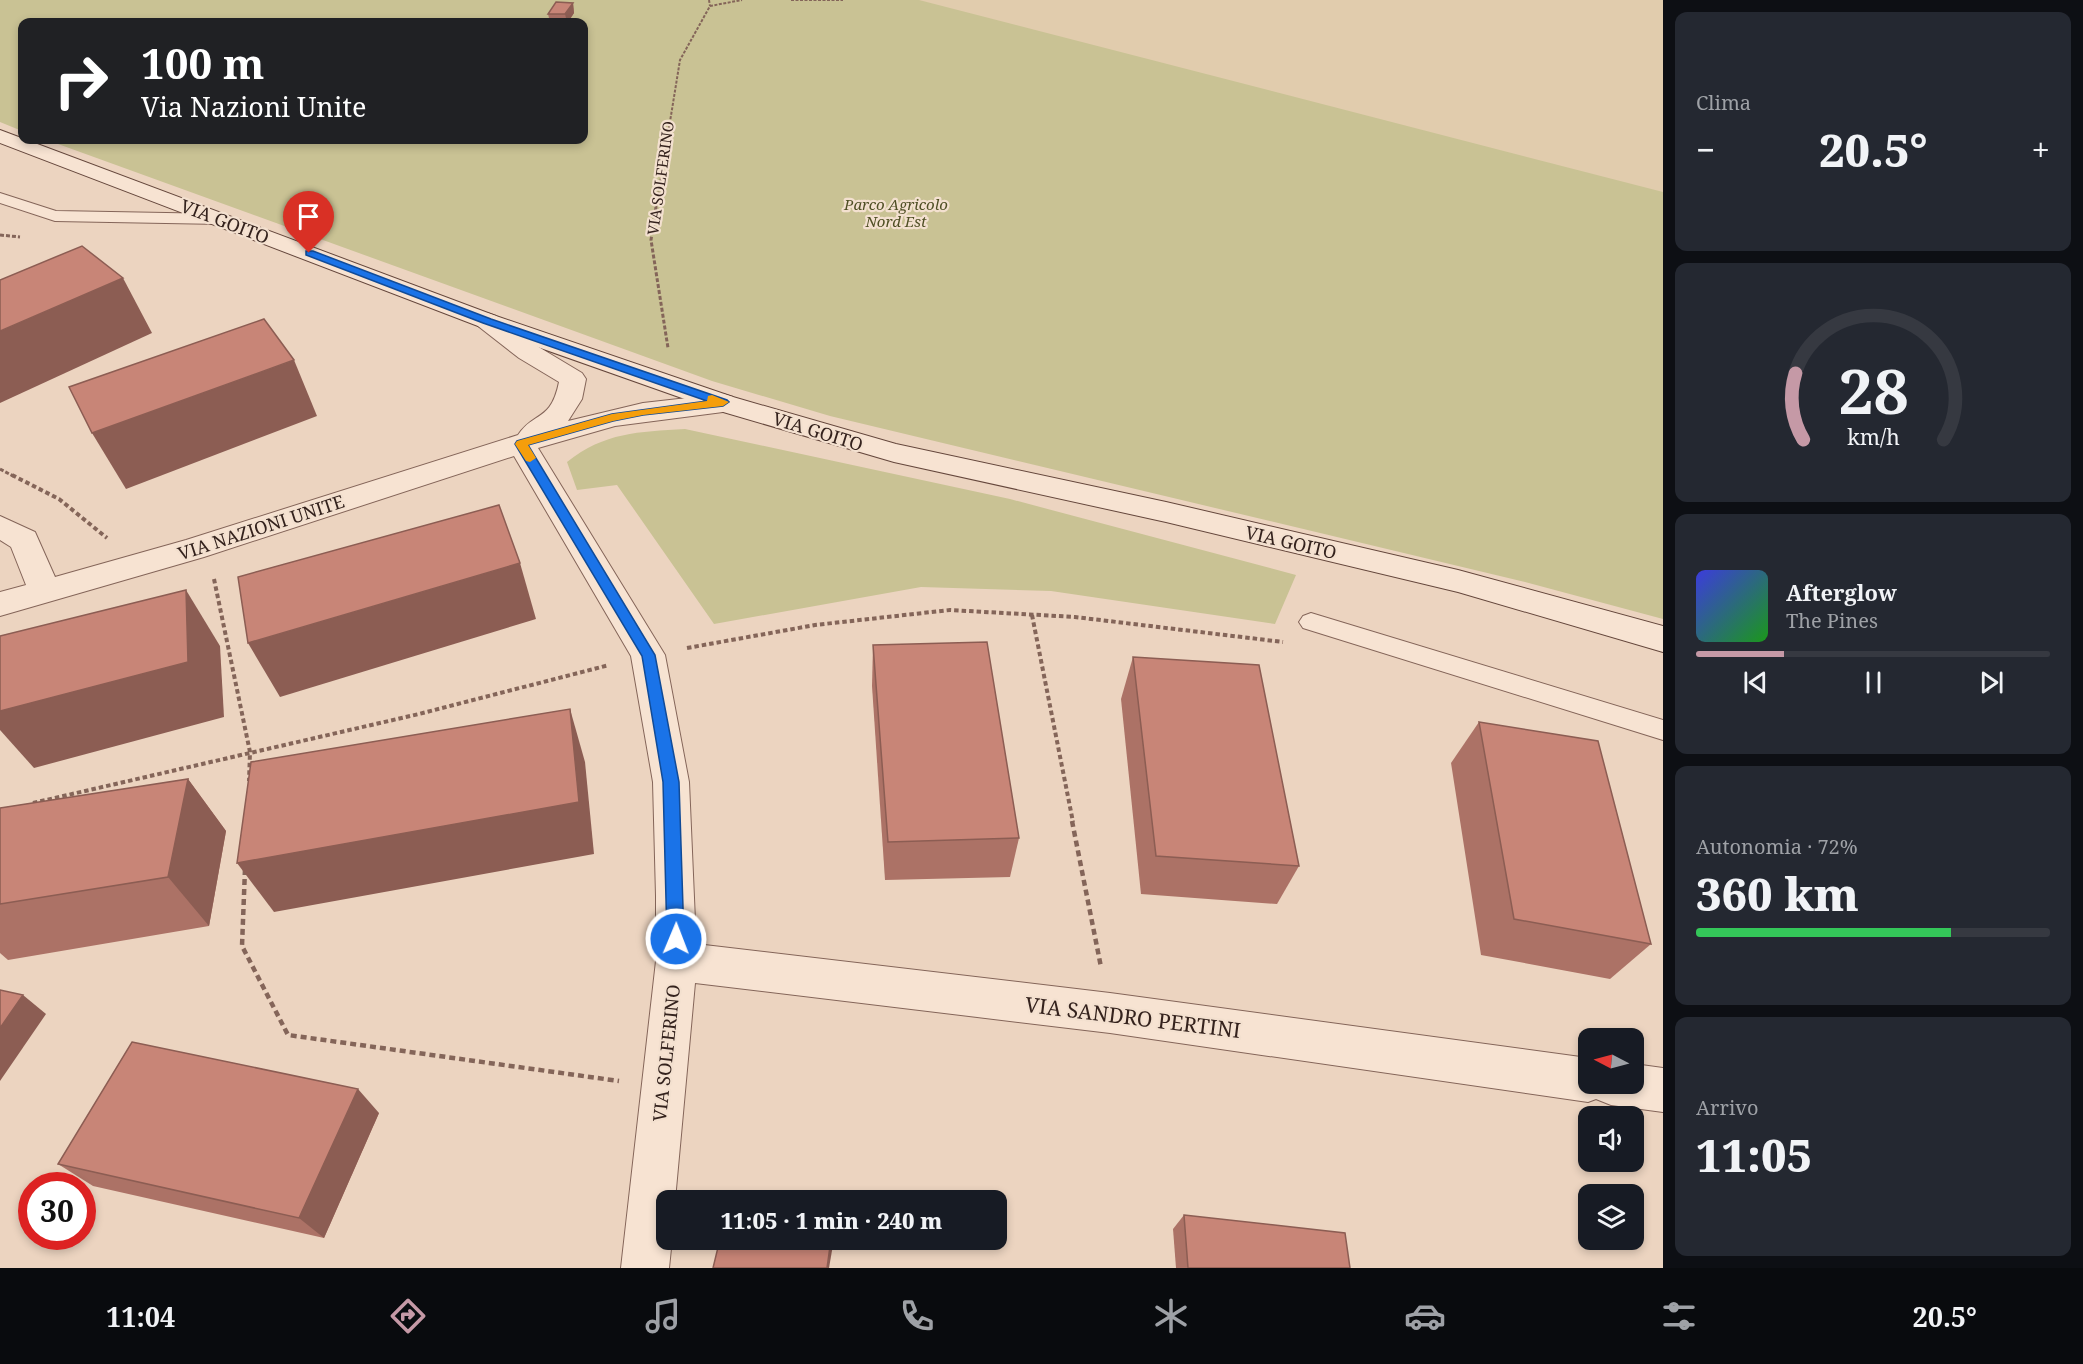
<!DOCTYPE html>
<html lang="it">
<meta charset="utf-8">
<style>
body{margin:0;font-family:"Noto Serif",serif;background:#242831;color:#f1f3f6;height:100vh;display:flex;flex-direction:column;font-size:22px;white-space:nowrap}
*{box-sizing:border-box;margin:0}
p{font-size:20px;color:#9ea1a6}
.icon{flex:none;width:33px;height:33px;fill:none;stroke:currentColor;stroke-width:2;stroke-linecap:round;stroke-linejoin:round}
.map{position:relative;flex:1;overflow:hidden}
.details{display:flex;flex-direction:column;gap:12px;padding:12px;background:#0d0f14;width:420px}
.details>*{flex:none}
.top-card{position:absolute;left:18px;top:18px;width:570px;height:126px;border-radius:12px;box-shadow:0 3px 9px #0003;background:#202124;color:#fff;overflow:hidden}
.needle{width:39px;rotate:276deg}
.buttons{position:absolute;left:1578px;top:1028px;display:grid;gap:12px}
.buttons a{display:grid;place-items:center;width:66px;height:66px;border-radius:12px;background:#171b24;box-shadow:0 3px 9px #0003;font-size:30px}
.speed{position:absolute;left:18px;top:1172px;display:flex;gap:12px;font-size:30px;font-weight:700;text-align:center}
.speed>*{display:grid;place-content:center;width:78px;height:78px;border-radius:50%;background:#171b24;box-shadow:0 3px 9px #0003;line-height:1}
.speed .limit{border:9px solid #d22;background:#fff;color:#111}
.pin{position:absolute;display:grid;place-items:center;width:51px;height:51px;color:#fff;margin:-62px -26px;border-radius:50% 50% 50% 0;rotate:-45deg;box-shadow:0 0 6px #0007}
.pin .icon{rotate:45deg}
.me{position:absolute;width:66px;margin:-33px;rotate:1deg;stroke-linejoin:round;filter:drop-shadow(0 0 4px #0008)}
.turn{display:flex;align-items:center;gap:21px;height:126px;padding:0 24px;font-size:27px}
.turn .icon{width:78px;height:78px;stroke-width:2.5}
.turn b{display:block;font-size:42px;line-height:51px}
.big{font-size:45px;font-weight:800;line-height:1.1}
.details .widget{flex:1;display:flex;flex-direction:column;justify-content:center;gap:9px;min-width:0;padding:0 21px;border-radius:12px;background:#242831}
.details .dial{align-items:center;gap:0}
.dial svg{height:156px;overflow:visible;fill:none;stroke:#363941;stroke-width:7;stroke-linecap:round;text-anchor:middle}
.dial text{fill:#f1f3f6;stroke:none}
.song{display:flex;align-items:center;gap:18px}
.cover{width:72px;height:72px;border-radius:9px;background:linear-gradient(135deg,hsl(240 70% 55%),hsl(120 70% 35%))}
.played{height:6px;border-radius:3px;background:linear-gradient(90deg,#c599a6 25%,#363941 25%)}
.keys{display:flex;justify-content:space-around;direction:ltr}
.heat{display:flex;justify-content:space-between;align-items:center;font-size:33px;direction:ltr}
.charge{height:9px;border-radius:4px;background:linear-gradient(90deg,#34c759 72%,#363941 0)}
.trip{position:absolute;left:656px;top:1190px;width:351px;height:60px;border-radius:12px;background:#171b24;box-shadow:0 3px 9px #0003;font-weight:800;line-height:60px;text-align:center}
.dock{display:flex;height:96px;justify-content:space-around;align-items:center;background:#090b0e;color:#9ea1a6}
.dock .icon{width:42px;height:42px}
.dock .active{color:#c599a6}
.dock b{font-size:27px;color:#f1f3f6}
main{display:flex;flex:1;min-height:0}
.map>svg:first-child{display:block}
.farmland{fill:#e1ccad}
.green{fill:#c9c294}
.lines{fill:none;stroke-linecap:round;stroke-linejoin:round}
.lane-casing{stroke:#846559;stroke-width:2}
.street-casing{stroke:#846559;stroke-width:2}
.secondary-casing{stroke:#65473c;stroke-width:2}
.path-far3{stroke:#846559;stroke-width:2;stroke-dasharray:3 1.5;stroke-linecap:butt}
.path-far2{stroke:#846559;stroke-width:3;stroke-dasharray:4 2;stroke-linecap:butt}
.path-far1{stroke:#846559;stroke-width:4;stroke-dasharray:4.5 3;stroke-linecap:butt}
.path{stroke:#846559;stroke-width:4.5;stroke-dasharray:6 4;stroke-linecap:butt}
.lane{fill:#f7e3d2;fill-rule:evenodd}
.street{fill:#f7e3d2;fill-rule:evenodd}
.secondary{fill:#f7e3d2;fill-rule:evenodd}
.wall{fill:#ac7266}
.shaded-wall{fill:#8c5d53}
.building{fill:#c88577;stroke:#8c5d53;stroke-width:1.5}
.route{fill:#1a73e8;stroke:#114b97;stroke-width:1.5}
.slow{fill:#f59e0b}
.labels{text-anchor:middle;dominant-baseline:central;stroke-width:4.5;stroke-linejoin:round;paint-order:stroke}
.far-street-label{font-size:15px;fill:#34221d;stroke:#f3e0cf}
.far-park-label{font-size:15px;font-style:italic;fill:#4f4f24;stroke:#f3e0cf}
.street-label{font-size:18px;fill:#34221d;stroke:#f3e0cf}
.near-street-label{font-size:21px;fill:#34221d;stroke:#f3e0cf}
</style>
<main>
<div class="map">
<svg width="1663" height="1268" viewBox="0 0 1663 1268">
<rect width="100%" height="100%" fill="#ecd4c0"/>
<!-- farmland -->
<path class="farmland" d="M864 0H1663V589Z"/>
<!-- green -->
<g class="green">
<path d="M0 0H919L1663 192V619L1525 582 830 416 712 381 47 140H584V22H22V131L0 122Z"/>
<path d="M685 429 1010 499 1296 575 1275 624 1051 591 921 587 714 624 617 485 577 490 567 462C605 432 638 432 685 429Z"/>
</g>
<g class="lines">
<defs>
<g id="lane">
<path d="M0 193 56 211 221 214 229 219 221 224 55 221 0 203Z"/>
<path d="M1311 613 1663 720V740L1303 628 1299 622 1303 616Z"/>
</g>
<path id="street" d="M487 313 496 316 537 346 582 373 586 379 582 399 568 421 643 403 723 394 733 397 737 403 733 409 723 412 615 426 538 448 665 655 689 782 696 944 1110 993 1588 1058V1083H1634V1064L1663 1068V1112L1611 1105 1596 1099 1588 1102 1110 1033 695 983 675 1200H666V1239H672L669 1268H621L656 961V896L653 782 631 656 514 456 204 557 0 616V592L26 585 11 547 0 540V516L35 532 55 577 186 540 518 435C534 411 551 422 559 382L519 358 478 326 474 321 478 316Z"/>
<path id="secondary" d="M0 130 496 316 733 397 896 444 1166 502 1458 570 1663 626V652L1458 592 1166 522 894 462 713 409 478 326 0 143Z"/>
</defs>
<!-- lane casing -->
<use href="#lane" class="lane-casing"/>
<!-- street casing -->
<use href="#street" class="street-casing"/>
<!-- secondary casing -->
<use href="#secondary" class="secondary-casing"/>
<!-- path-far3 -->
<g class="path-far3">
<path d="M709 0 710 6"/>
<path d="M791 0H843"/>
<path d="M710 6 742 0"/>
<path d="M656 208 680 60 710 6"/>
</g>
<!-- path-far2 -->
<g class="path-far2">
<path d="M656 207 651 240 668 348"/>
<path d="M0 235 20 237"/>
<path d="M0 469 15 477"/>
</g>
<!-- path-far1 -->
<g class="path-far1">
<path d="M12 475 59 499 107 538"/>
<path d="M214 579 250 752 249 781"/>
<path d="M1032 615 1073 822"/>
<path d="M687 648 815 625 950 610 1075 617 1283 642"/>
<path d="M33 803 419 714 609 665"/>
</g>
<!-- path -->
<g class="path">
<path d="M1072 821 1101 967"/>
<path d="M245 869 242 946 288 1035 619 1081"/>
</g>
<!-- lane -->
<use href="#lane" class="lane"/>
<!-- street -->
<use href="#street" class="street"/>
<!-- secondary -->
<use href="#secondary" class="secondary"/>
</g>
<!-- wall -->
<g class="wall">
<path d="M573 3 574 13 568 22H550L548 14Z"/>
<path d="M873 645 1019 838 1010 877 885 880 872 686Z"/>
<path d="M1133 657 1299 866 1277 904 1141 894 1121 699Z"/>
<path d="M1479 722 1651 944 1610 979 1481 955 1451 763Z"/>
<path d="M188 779 226 831 209 926 8 960 0 953V808Z"/>
<path d="M379 1113 324 1238 93 1186 58 1164Z"/>
<path d="M1184 1215 1350 1268H1176L1173 1229Z"/>
</g>
<!-- shaded-wall -->
<g class="shaded-wall">
<path d="M573 3 574 13 568 22H567L565 14Z"/>
<path d="M123 278 152 333 0 403V331Z"/>
<path d="M294 360 317 416 126 489 92 433Z"/>
<path d="M520 563 536 619 280 697 248 643Z"/>
<path d="M186 590 220 646 224 717 34 768 0 730V711Z"/>
<path d="M570 709 585 762 594 854 274 912 237 863Z"/>
<path d="M188 779 226 831 209 926 168 877Z"/>
<path d="M23 995 46 1014 0 1081V1028Z"/>
<path d="M358 1089 379 1113 324 1238 299 1218Z"/>
<path d="M831 1239H834L829 1268H827Z"/>
</g>
<!-- building -->
<g class="building">
<path d="M556 2 573 3 565 14H548Z"/>
<path d="M82 246 123 278 0 331V280Z"/>
<path d="M264 319 294 360 92 433 69 387Z"/>
<path d="M499 505 520 563 248 643 238 577Z"/>
<path d="M186 590 188 662 0 711V636Z"/>
<path d="M987 642 1019 838 888 842 873 645Z"/>
<path d="M1133 657 1259 665 1299 866 1156 856Z"/>
<path d="M570 709 579 802 237 863 251 762Z"/>
<path d="M1479 722 1598 741 1651 944 1514 919Z"/>
<path d="M188 779 168 877 0 904V808Z"/>
<path d="M0 990 23 995 0 1028Z"/>
<path d="M132 1042 358 1089 299 1218 58 1164Z"/>
<path d="M729 1197 743 1200H728Z"/>
<path d="M1184 1215 1345 1233 1350 1268H1188Z"/>
<path d="M720 1239H831L827 1268H713Z"/>
</g>
<!-- route -->
<path class="route" d="M306 251H313L491 319 727 400 729 402 723 406 643 415 613 421 528 445 655 655 679 782 684 939 682 945 676 947 670 945 667 939 663 782 642 656 515 444 517 441 612 414 707 401 483 323 306 255Z"/>
<!-- slow -->
<path class="slow" d="M712 395 729 402 723 406 643 415 613 421 528 445 536 458 530 462 526 461 515 444 517 441 612 414 707 401 708 396Z"/>
<g class="labels">
<!-- far-street labels -->
<g class="far-street-label">
<text transform="translate(660 178) rotate(-82)">VIA SOLFERINO</text>
</g>
<!-- far-park labels -->
<g class="far-park-label">
<text x="896" y="204">Parco Agricolo<tspan x="896" dy="17">Nord Est</tspan></text>
</g>
<!-- street labels -->
<g class="street-label">
<text transform="translate(225 221) rotate(21)">VIA GOITO</text>
<text transform="translate(818 431) rotate(17)">VIA GOITO</text>
<text transform="translate(261 527) rotate(-18)">VIA NAZIONI UNITE</text>
<text transform="translate(1291 542) rotate(13)">VIA GOITO</text>
<text transform="translate(666 1053) rotate(-84)">VIA SOLFERINO</text>
</g>
<!-- near-street labels -->
<g class="near-street-label">
<text transform="translate(1133 1017) rotate(7)">VIA SANDRO PERTINI</text>
</g>
</g>
</svg>
<div class="buttons">
<a><svg class="needle" viewBox="-14 -14 28 28"><path d="M0-13l5 13h-10z" fill="#e53935"/><path d="M0 13l5-13h-10z" fill="#9ea1a6"/></svg></a>
<a><svg class="icon" aria-label="sound" viewBox="0 0 24 24"><path d="M4 9h4l5-4v14l-5-4H4zM17 9q2 3 0 6"/></svg></a>
<a><svg class="icon" aria-label="layers" viewBox="0 0 24 24"><path d="M12 4l9 5-9 5-9-5zM3 14l9 5 9-5"/></svg></a>
</div>
<div class="speed"><div class="limit">30</div></div>
<div class="pin" style="left:309px;top:253px;background:#d93025"><svg class="icon" aria-label="arrive" viewBox="0 0 24 24"><path d="M6 21V4h12l-3 4 3 4H6"/></svg></div>
<svg class="me" style="left:676px;top:939px" viewBox="-20 -20 40 40"><circle r="17" fill="#1a73e8" stroke="#fff" stroke-width="3"/><path d="M0-11L8 9 0 5-8 9z" fill="#fff"/></svg>
<div class="trip">11:05 · 1 min · 240 m</div>
<div class="top-card">
<div class="turn"><svg class="icon" aria-label="right" viewBox="0 0 24 24"><path d="M7 20v-9h11M14 6l5 5-5 5"/></svg><div><b>100 m</b>Via Nazioni Unite</div></div>
</div>
</div>
<section class="details">
<div class="widget"><p>Clima</p>
<div class="heat"><a>−</a><b class="big">20.5°</b><a>+</a></div>
</div>
<div class="widget dial"><svg viewBox="0 0 100 80">
<path d="M14 69A42 42 0 1 1 86 69"/>
<path d="M14 69A42 42 0 0 1 10 35" stroke="#c599a6"/>
<text x="50" y="56" font-size="32" font-weight="700">28</text>
<text x="50" y="72" font-size="11">km/h</text>
</svg></div>
<div class="widget">
<div class="song"><i class="cover"></i><div><b>Afterglow</b><p>The Pines</p></div></div>
<div class="played"></div>
<div class="keys"><svg class="icon" aria-label="previous" viewBox="0 0 24 24"><path d="M18 5L8 12l10 7zM5 5v14"/></svg><svg class="icon" aria-label="pause" viewBox="0 0 24 24"><path d="M8 5v14M16 5v14"/></svg><svg class="icon" aria-label="next" viewBox="0 0 24 24"><path d="M6 5l10 7-10 7zM19 5v14"/></svg></div>
</div>
<div class="widget"><p>Autonomia · 72%</p><b class="big">360 km</b><div class="charge"></div></div>
<div class="widget"><p>Arrivo</p><b class="big">11:05</b></div>
</section>
</main>
<nav class="dock">
<b>11:04</b>
<svg class="icon active" aria-label="directions" viewBox="0 0 24 24"><path d="M12 3l9 9-9 9-9-9zM9 14v-3h6M13 9l2 2-2 2"/></svg>
<svg class="icon" aria-label="music" viewBox="0 0 24 24"><path d="M9 18V5l10-2v13"/><circle cx="6" cy="18" r="3"/><circle cx="16" cy="16" r="3"/></svg>
<svg class="icon" aria-label="phone" viewBox="0 0 24 24"><path d="M5 4h4l2 5-3 2q2 4 5 5l2-3 5 2v4C11 20 4 13 5 4z"/></svg>
<svg class="icon" aria-label="climate" viewBox="0 0 24 24"><path d="M12 3v18M4 7l16 10M4 17L20 7"/></svg>
<svg class="icon" aria-label="car" viewBox="0 0 24 24"><path d="M5 17H2v-5l4-1 3-4h7l3 4 3 1v5h-3M9 17h6M6 11h13"/><circle cx="7" cy="17" r="2"/><circle cx="17" cy="17" r="2"/></svg>
<svg class="icon" aria-label="filters" viewBox="0 0 24 24"><path d="M4 7h16M4 17h16"/><circle cx="9" cy="7" r="2"/><circle cx="15" cy="17" r="2"/></svg>
<b>20.5°</b>
</nav>
